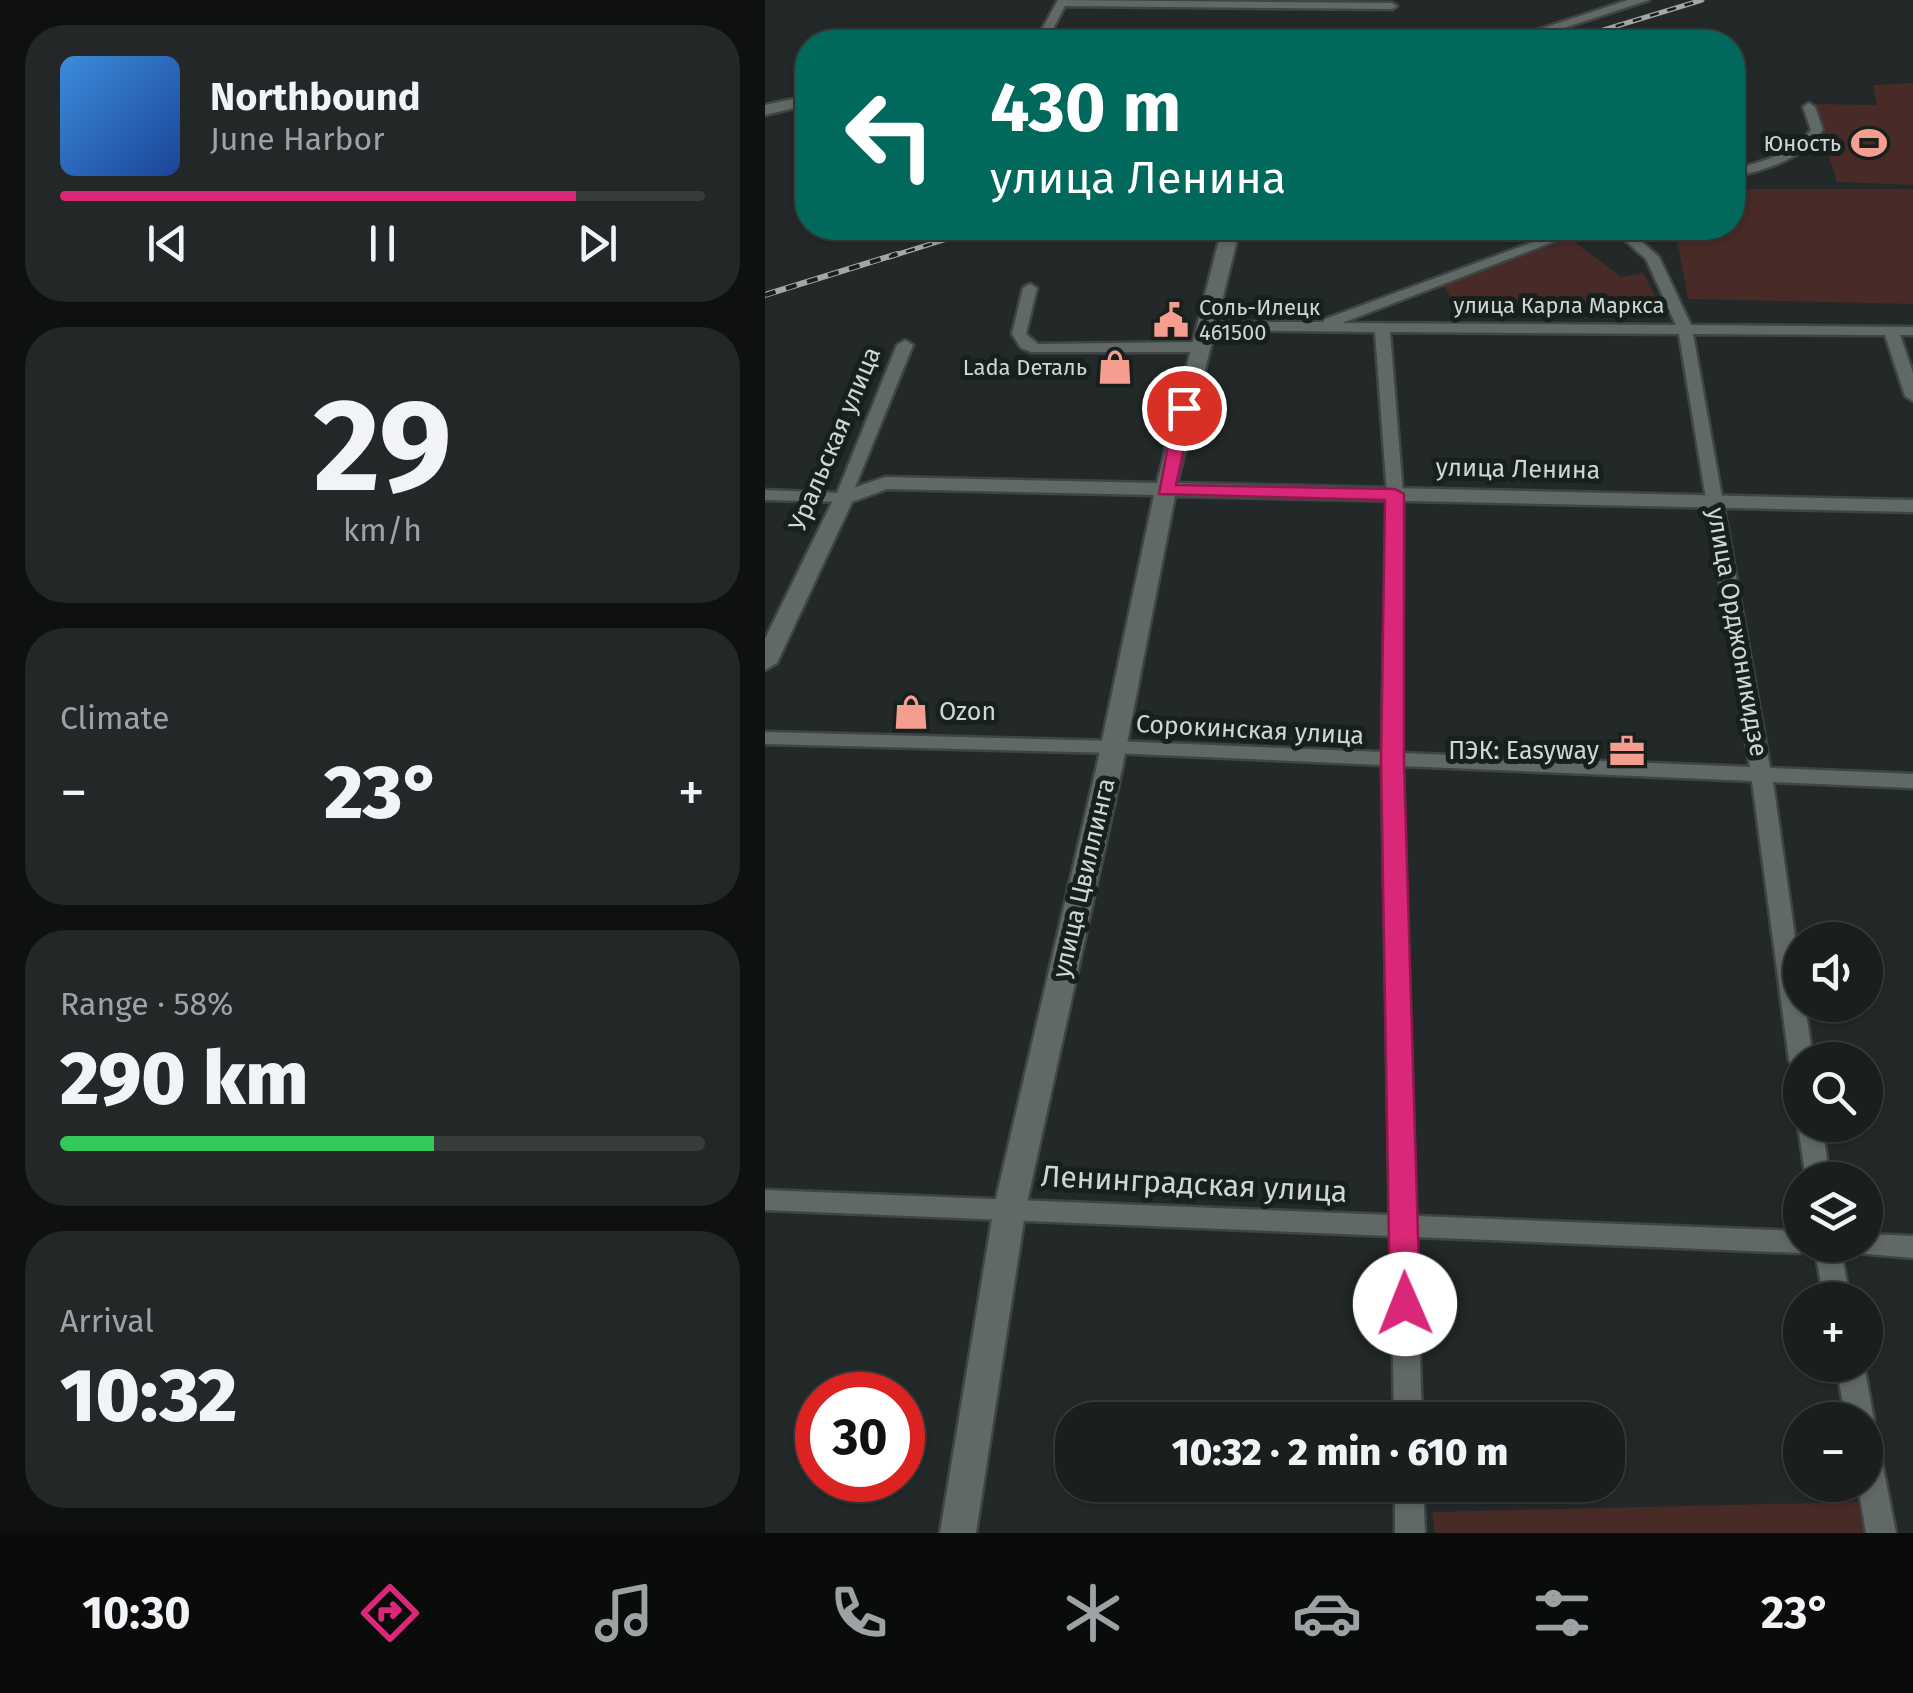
<!DOCTYPE html>
<meta charset="utf-8">
<style>
body{margin:0;font-family:"Fira Sans",sans-serif;background:#232727;color:#f1f3f6;height:100vh;display:flex;flex-direction:column;font-size:38px;white-space:nowrap}
*{box-sizing:border-box;margin:0}
p{font-size:32px;color:#9fa2a4}
.icon{flex:none;width:55px;height:55px;fill:none;stroke:currentColor;stroke-width:2;stroke-linecap:round;stroke-linejoin:round}
.map{position:relative;flex:1;overflow:hidden}
.details{display:flex;flex-direction:column;gap:25px;padding:25px;background:#0e1110;width:765px}
.details>*{flex:none}
.banner{position:absolute;left:30px;top:30px;width:950px;height:210px;border-radius:40px;box-shadow:0 2px 8px #0004,0 0 0 2px #383d3c;background:#00695c;color:#fff;overflow:hidden}
.buttons{position:absolute;left:1018px;top:922px;display:grid;gap:20px}
.buttons a{display:grid;place-items:center;width:100px;height:100px;border-radius:50%;background:#1a1f1e;box-shadow:0 2px 8px #0004,0 0 0 2px #383d3c;font-size:50px}
.speed{position:absolute;left:30px;top:1372px;display:flex;gap:20px;font-size:50px;font-weight:700;text-align:center}
.speed>*{display:grid;place-content:center;width:130px;height:130px;border-radius:50%;background:#1a1f1e;box-shadow:0 2px 8px #0004,0 0 0 2px #383d3c;line-height:1}
.speed .limit{border:15px solid #d22;background:#fff;color:#111}
.pin{position:absolute;display:grid;place-items:center;width:85px;height:85px;color:#fff;margin:-42px;border:5px solid #fff;border-radius:50%;box-shadow:0 2px 10px #0007}
.me{position:absolute;width:110px;margin:-55px;rotate:359deg;stroke-linejoin:round;filter:drop-shadow(0 0 8px #0008)}
.turn{display:flex;align-items:center;gap:35px;height:210px;padding:0 30px;font-size:45px}
.turn .icon{width:130px;height:130px;stroke-width:2.5}
.turn b{display:block;font-size:70px;line-height:85px}
.big{font-size:75px;font-weight:800;line-height:1.1}
.details .card{flex:1;display:flex;flex-direction:column;justify-content:center;gap:15px;min-width:0;padding:0 35px;border-radius:40px;background:#232727}
.details .dial{align-items:center;gap:0}
.dial b{font-size:130px;line-height:1}
.song{display:flex;align-items:center;gap:30px}
.cover{width:120px;height:120px;border-radius:15px;background:linear-gradient(135deg,hsl(210 70% 55%),hsl(220 70% 35%))}
.played{height:10px;border-radius:5px;background:linear-gradient(90deg,#db2777 80%,#383d3c 80%)}
.keys{display:flex;justify-content:space-around;direction:ltr}
.heat{display:flex;justify-content:space-between;align-items:center;font-size:55px;direction:ltr}
.charge{height:15px;border-radius:8px;background:linear-gradient(90deg,#34c759 58%,#383d3c 0)}
.trip{position:absolute;left:290px;top:1402px;width:570px;height:100px;border-radius:40px;background:#1a1f1e;box-shadow:0 2px 8px #0004,0 0 0 2px #383d3c;font-weight:800;line-height:100px;text-align:center}
.tab-bar{display:flex;height:160px;justify-content:space-around;align-items:center;background:#0a0c0c;color:#9fa2a4}
.tab-bar .icon{width:70px;height:70px}
.tab-bar .on{color:#db2777}
.tab-bar b{font-size:45px;color:#f1f3f6}
main{display:flex;flex:1;min-height:0}
.map>svg:first-child{display:block}
.green{fill:#482a26}
.lines{fill:none;stroke-linecap:round;stroke-linejoin:round}
.minor-casing{stroke:#3e4544;stroke-width:5}
.tertiary-casing{stroke:#3e4544;stroke-width:5}
.minor{fill:#616967;fill-rule:evenodd}
.tertiary{fill:#616967;fill-rule:evenodd}
.rail-far1-casing{stroke:#a2a8a7;stroke-width:5}
.rail-casing{stroke:#a2a8a7;stroke-width:6}
.rail-far1{stroke:#18201e;stroke-width:2.5;stroke-dasharray:9;stroke-linecap:butt}
.rail{stroke:#18201e;stroke-width:4;stroke-dasharray:11;stroke-linecap:butt}
.route{fill:#db2777;stroke:#8e194d;stroke-width:2.5}
.labels{text-anchor:middle;dominant-baseline:central;stroke-width:10;stroke-linejoin:round;paint-order:stroke}
.far-poi-label{font-size:22px;fill:#d1d6d5;stroke:#18201e;text-anchor:end}
.far-street-label{font-size:22px;fill:#d1d6d5;stroke:#18201e}
.street-label{font-size:25px;fill:#d1d6d5;stroke:#18201e}
.poi-label{font-size:25px;fill:#d1d6d5;stroke:#18201e;text-anchor:start}
.near-street-label{font-size:30px;fill:#d1d6d5;stroke:#18201e}
</style>
<main>
<section class="details">
<div class="card">
<div class="song"><i class="cover"></i><div><b>Northbound</b><p>June Harbor</p></div></div>
<div class="played"></div>
<div class="keys"><svg class="icon" aria-label="previous" viewBox="0 0 24 24"><path d="M18 5L8 12l10 7zM5 5v14"/></svg><svg class="icon" aria-label="pause" viewBox="0 0 24 24"><path d="M8 5v14M16 5v14"/></svg><svg class="icon" aria-label="next" viewBox="0 0 24 24"><path d="M6 5l10 7-10 7zM19 5v14"/></svg></div>
</div>
<div class="card dial"><b>29</b><p>km/h</p></div>
<div class="card"><p>Climate</p>
<div class="heat"><a>−</a><b class="big">23°</b><a>+</a></div>
</div>
<div class="card"><p>Range · 58%</p><b class="big">290 km</b><div class="charge"></div></div>
<div class="card"><p>Arrival</p><b class="big">10:32</b></div>
</section>
<div class="map">
<svg width="1148" height="1533" viewBox="0 0 1148 1533">
<rect width="100%" height="100%" fill="#222928"/>
<!-- green -->
<g class="green">
<path d="M1144 83H1148V185L1072 182 1048 104 1112 105 1108 85Z"/>
<path d="M968 189H1148V304L923 299 910 228H968Z"/>
<path d="M806 239 856 277 878 273 899 313H695L677 283Z"/>
<path d="M1093 1502 1099 1533H670L667 1512Z"/>
</g>
<g class="lines">
<defs>
<g id="minor">
<path d="M293 0 627 3 632 6 627 9 300 6 283 38H626L632 41 270 42Z"/>
<path d="M1044 103 1050 107 1058 130C1035 160 1004 169 968 177V169C998 162 1025 155 1046 130L1038 107Z"/>
<path d="M806 228H824L577 323 911 325 881 259 846 228H861L894 257 926 325 1148 327V335H1135L1148 373V401L1140 396 1120 335 928 334 1005 768 1148 774V788L1008 782 1035 972V1005H1040L1048 1060H1035V1069L1028 1066 1024 1060 987 781 637 766 651 1216 1035 1231V1245H1046L1044 1250 1035 1253 651 1237 657 1420H629L626 1236 0 1210V1190L625 1215 617 765 348 753 0 744V732L348 741 617 752 622 494 610 332 439 330 432 326 439 322H558L560 319ZM625 332 914 334 985 767 637 753 638 494Z"/>
<path d="M265 284 272 288 261 334 273 344 433 342 441 347 433 352H266L256 348 247 334 258 288Z"/>
<path d="M140 340 148 345 84 502 0 500V490L72 493 132 345Z"/>
<path d="M1035 1121V1125H1057L1065 1180H1041L1033 1125Z"/>
<path d="M1100 1234 1148 1236V1258L1091 1253 1087 1245H1100Z"/>
<path d="M1049 1245H1075L1085 1300H1059Z"/>
<path d="M1071 1365H1099L1109 1420 1105 1429 1100 1431V1420H1081Z"/>
<path d="M1100 1434 1110 1438 1114 1447 1131 1533H1101L1093 1485H1100Z"/>
<path d="M630 1485H658L660 1533H630Z"/>
</g>
<g id="tertiary">
<path d="M863 0H884L756 42H736Z"/>
<path d="M42 96V105L0 115V105Z"/>
<path d="M457 228H475L412 483 1148 500V512L410 496 357 769 261 1207 211 1533H175L229 1207 331 769 389 495 122 489 87 502 12 663 0 670V639L71 494 120 477 392 483Z"/>
</g>
</defs>
<!-- minor casing -->
<use href="#minor" class="minor-casing"/>
<!-- tertiary casing -->
<use href="#tertiary" class="tertiary-casing"/>
<!-- minor -->
<use href="#minor" class="minor"/>
<!-- tertiary -->
<use href="#tertiary" class="tertiary"/>
<defs>
<g id="rail-far1">
<path d="M799 42 937 0"/>
<path d="M124 257 217 228"/>
</g>
<path id="rail" d="M0 295 132 254"/>
</defs>
<!-- rail-far1 casing -->
<use href="#rail-far1" class="rail-far1-casing"/>
<!-- rail casing -->
<use href="#rail" class="rail-casing"/>
<!-- rail-far1 -->
<use href="#rail-far1" class="rail-far1"/>
<!-- rail -->
<use href="#rail" class="rail"/>
</g>
<!-- route -->
<path class="route" d="M419 403 428 408 411 485 630 489 639 494V762L655 1304 651 1313 640 1317 629 1313 625 1304 616 762 620 500 394 494 410 408Z"/>
<!-- icons -->
<defs>
<symbol id="stadium-bare" viewBox="-9 -9 18 18"><path d="M0-5a6.5 5 0 1 0 0 10a6.5 5 0 1 0 0-10ZM-3.5-1.8h7v3.6h-7Z" fill="#f59d8f" stroke="#18201e" stroke-width="2.5" paint-order="stroke"/></symbol>
<symbol id="civic-bare" viewBox="-9 -9 18 18"><path d="M-.6-6.5H3V-4.5H.6V-3L4-1V1h2V6H-6V1h2V-1L-.6-3ZM-1.2 2.5V6h2.4V2.5Z" fill="#f59d8f" stroke="#18201e" stroke-width="2.5" paint-order="stroke"/></symbol>
<symbol id="shop-bare" viewBox="-9 -9 18 18"><path d="M-5-2.5h2.3a2.7 3.5 0 0 1 5.4 0H5L5.5 6h-11ZM-1.5-2.5h3a1.5 2.3 0 0 0-3 0Z" fill="#f59d8f" stroke="#18201e" stroke-width="2.5" paint-order="stroke"/></symbol>
<symbol id="office-bare" viewBox="-9 -9 18 18"><path d="M-6-3h4V-5.5h4V-3h4V5H-6ZM-1-4.5V-3h2v-1.5ZM-6 0V1H6V0Z" fill="#f59d8f" stroke="#18201e" stroke-width="2.5" paint-order="stroke"/></symbol>
</defs>
<g fill-rule="evenodd">
<use href="#stadium-bare" x="1079" y="118" width="50" height="50"/>
<use href="#civic-bare" x="381" y="295" width="50" height="50"/>
<use href="#shop-bare" x="325" y="342" width="50" height="50"/>
<use href="#shop-bare" x="121" y="687" width="50" height="50"/>
<use href="#office-bare" x="837" y="726" width="50" height="50"/>
</g>
<g class="labels">
<!-- far-poi labels -->
<g class="far-poi-label">
<text x="1076" y="143">Юность</text>
<text x="434" y="307" text-anchor="start">Соль-Илецк<tspan x="434" dy="25">461500</tspan></text>
<text x="322" y="367">Lada Dеталь</text>
</g>
<!-- far-street labels -->
<g class="far-street-label">
<text x="794" y="305">улица Карла Маркса</text>
</g>
<!-- street labels -->
<g class="street-label">
<text transform="translate(70 439) rotate(-67)">Уральская улица</text>
<text transform="translate(753 469) rotate(1)">улица Ленина</text>
<text transform="translate(972 632) rotate(80)">улица Орджоникидзе</text>
<text transform="translate(485 730) rotate(3)">Сорокинская улица</text>
<text transform="translate(319 878) rotate(-77)">улица Цвиллинга</text>
</g>
<!-- poi labels -->
<g class="poi-label">
<text x="174" y="712">Ozon</text>
<text x="834" y="751" text-anchor="end">ПЭК: Easyway</text>
</g>
<!-- near-street labels -->
<g class="near-street-label">
<text transform="translate(429 1184) rotate(3)">Ленинградская улица</text>
</g>
</g>
</svg>
<div class="buttons">
<a><svg class="icon" aria-label="sound" viewBox="0 0 24 24"><path d="M4 9h4l5-4v14l-5-4H4zM17 9q2 3 0 6"/></svg></a>
<a><svg class="icon" aria-label="search" viewBox="0 0 24 24"><circle cx="10" cy="10" r="6"/><path d="M15 15l6 6"/></svg></a>
<a><svg class="icon" aria-label="layers" viewBox="0 0 24 24"><path d="M12 4l9 5-9 5-9-5zM3 14l9 5 9-5"/></svg></a>
<a>+</a>
<a>−</a>
</div>
<div class="speed"><div class="limit">30</div></div>
<div class="pin" style="left:419px;top:408px;background:#d93025"><svg class="icon" aria-label="arrive" viewBox="0 0 24 24"><path d="M6 21V4h12l-3 4 3 4H6"/></svg></div>
<svg class="me" style="left:640px;top:1304px" viewBox="-20 -20 40 40"><circle r="19" fill="#fff"/><path d="M0-13L10 11 0 6-10 11z" fill="#db2777"/></svg>
<div class="trip">10:32 · 2 min · 610 m</div>
<div class="banner">
<div class="turn"><svg class="icon" aria-label="left" viewBox="0 0 24 24"><path d="M17 20v-9H6M10 6l-5 5 5 5"/></svg><div><b>430 m</b>улица Ленина</div></div>
</div>
</div>
</main>
<nav class="tab-bar">
<b>10:30</b>
<svg class="icon on" aria-label="directions" viewBox="0 0 24 24"><path d="M12 3l9 9-9 9-9-9zM9 14v-3h6M13 9l2 2-2 2"/></svg>
<svg class="icon" aria-label="music" viewBox="0 0 24 24"><path d="M9 18V5l10-2v13"/><circle cx="6" cy="18" r="3"/><circle cx="16" cy="16" r="3"/></svg>
<svg class="icon" aria-label="phone" viewBox="0 0 24 24"><path d="M5 4h4l2 5-3 2q2 4 5 5l2-3 5 2v4C11 20 4 13 5 4z"/></svg>
<svg class="icon" aria-label="climate" viewBox="0 0 24 24"><path d="M12 3v18M4 7l16 10M4 17L20 7"/></svg>
<svg class="icon" aria-label="car" viewBox="0 0 24 24"><path d="M5 17H2v-5l4-1 3-4h7l3 4 3 1v5h-3M9 17h6M6 11h13"/><circle cx="7" cy="17" r="2"/><circle cx="17" cy="17" r="2"/></svg>
<svg class="icon" aria-label="filters" viewBox="0 0 24 24"><path d="M4 7h16M4 17h16"/><circle cx="9" cy="7" r="2"/><circle cx="15" cy="17" r="2"/></svg>
<b>23°</b>
</nav>
